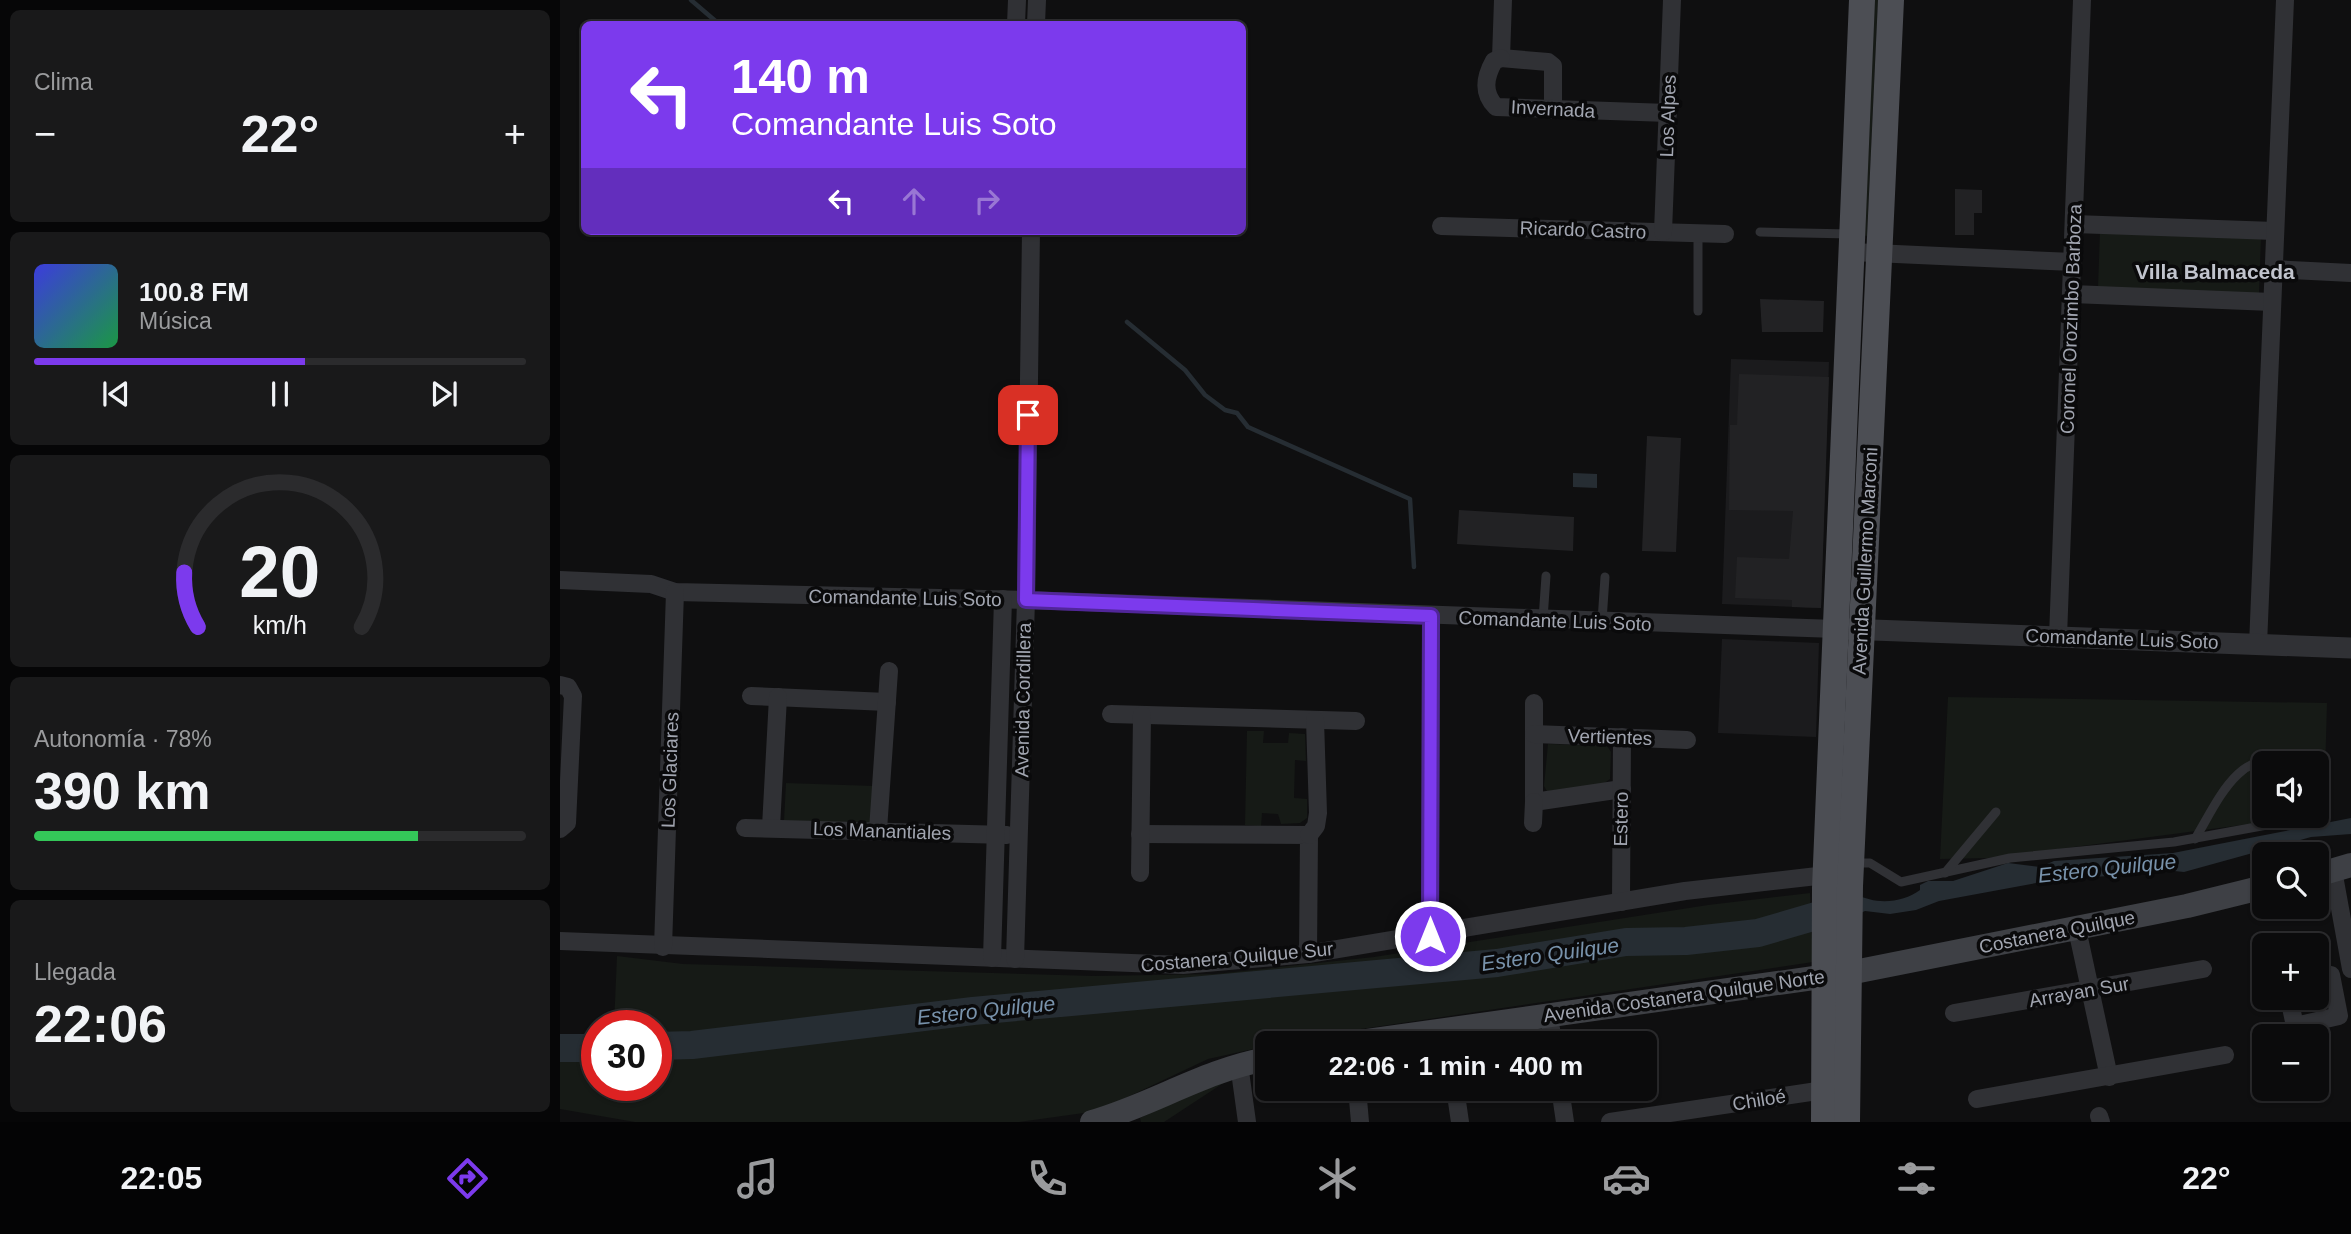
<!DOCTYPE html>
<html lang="es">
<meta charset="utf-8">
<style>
body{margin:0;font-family:Helvetica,sans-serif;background:#19191a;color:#f1f3f6;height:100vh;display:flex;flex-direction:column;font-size:26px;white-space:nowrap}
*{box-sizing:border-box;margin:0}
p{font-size:23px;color:#9a9b9d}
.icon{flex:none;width:38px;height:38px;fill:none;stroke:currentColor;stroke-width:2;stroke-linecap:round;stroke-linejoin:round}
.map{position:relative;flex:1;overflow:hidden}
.panel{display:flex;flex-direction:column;gap:10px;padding:10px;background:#060607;width:560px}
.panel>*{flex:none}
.top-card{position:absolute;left:21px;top:21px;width:665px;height:214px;border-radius:10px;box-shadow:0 2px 5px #0004,0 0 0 2px #2b2b2d;background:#7c3aed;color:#fff;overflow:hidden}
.controls{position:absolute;left:1692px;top:751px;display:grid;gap:14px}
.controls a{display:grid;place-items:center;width:77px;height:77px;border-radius:10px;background:#0b0b0c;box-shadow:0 2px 5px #0004,0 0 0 2px #2b2b2d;font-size:35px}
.speed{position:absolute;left:21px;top:1010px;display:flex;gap:14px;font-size:35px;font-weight:700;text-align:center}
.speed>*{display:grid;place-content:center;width:91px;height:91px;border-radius:50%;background:#0b0b0c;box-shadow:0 2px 5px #0004,0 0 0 2px #2b2b2d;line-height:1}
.speed .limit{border:10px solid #d22;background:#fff;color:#111}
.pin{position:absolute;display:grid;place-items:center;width:60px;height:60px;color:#fff;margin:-30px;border-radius:14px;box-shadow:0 4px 10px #0006}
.me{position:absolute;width:77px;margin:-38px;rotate:0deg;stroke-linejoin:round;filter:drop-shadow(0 0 5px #0008)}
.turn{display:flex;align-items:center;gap:24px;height:147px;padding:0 35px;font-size:32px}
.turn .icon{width:91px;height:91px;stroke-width:2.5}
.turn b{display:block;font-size:49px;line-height:60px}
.lanes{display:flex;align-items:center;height:66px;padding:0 35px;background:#0003;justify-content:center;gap:35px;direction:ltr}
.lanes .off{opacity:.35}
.big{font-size:52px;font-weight:700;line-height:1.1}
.panel .card{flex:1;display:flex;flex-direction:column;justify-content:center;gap:10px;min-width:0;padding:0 24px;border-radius:10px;background:#19191a}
.panel .dial{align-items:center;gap:0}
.dial svg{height:182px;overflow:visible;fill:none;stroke:#2b2b2d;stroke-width:7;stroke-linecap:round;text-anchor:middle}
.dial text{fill:#f1f3f6;stroke:none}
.song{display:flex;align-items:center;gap:21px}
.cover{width:84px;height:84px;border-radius:10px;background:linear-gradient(135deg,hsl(240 70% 55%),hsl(140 70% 35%))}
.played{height:7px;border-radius:4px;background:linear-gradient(90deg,#7c3aed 55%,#2b2b2d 55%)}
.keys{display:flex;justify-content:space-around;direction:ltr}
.heat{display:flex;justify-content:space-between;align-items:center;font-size:38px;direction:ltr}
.charge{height:10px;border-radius:5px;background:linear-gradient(90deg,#34c759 78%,#2b2b2d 0)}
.trip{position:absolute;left:695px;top:1031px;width:402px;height:70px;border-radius:10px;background:#0b0b0c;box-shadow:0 2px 5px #0004,0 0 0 2px #2b2b2d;font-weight:700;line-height:70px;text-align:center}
.dock{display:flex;height:112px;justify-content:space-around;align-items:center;background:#040405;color:#9a9b9d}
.dock .icon{width:49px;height:49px}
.dock .on{color:#7c3aed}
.dock b{font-size:32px;color:#f1f3f6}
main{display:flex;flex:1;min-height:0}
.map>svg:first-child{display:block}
.built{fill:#1b1b1d}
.green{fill:#161a16}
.water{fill:#262d33}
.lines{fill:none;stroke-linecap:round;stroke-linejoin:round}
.stream{stroke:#262d33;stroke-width:4.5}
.river{stroke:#262d33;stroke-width:28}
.building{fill:#222224}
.service{stroke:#303135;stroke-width:9}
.minor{stroke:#303135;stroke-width:18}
.tertiary{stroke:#303135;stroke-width:21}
.secondary{stroke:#3e4045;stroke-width:24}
.primary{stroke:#4c4e54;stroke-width:26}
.route-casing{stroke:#51269a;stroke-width:18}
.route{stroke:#7c3aed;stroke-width:12}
.labels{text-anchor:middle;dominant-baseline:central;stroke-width:7;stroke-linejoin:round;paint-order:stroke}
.street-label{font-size:19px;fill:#a1a5b0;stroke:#0a0a0b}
.neighbourhood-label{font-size:21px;font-weight:bold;fill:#c1c4cd;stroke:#0a0a0b}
.water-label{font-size:21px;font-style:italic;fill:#7892ab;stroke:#0a0a0b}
</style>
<main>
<section class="panel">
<div class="card"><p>Clima</p>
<div class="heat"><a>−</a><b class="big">22°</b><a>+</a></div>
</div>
<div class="card">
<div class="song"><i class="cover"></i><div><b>100.8 FM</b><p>Música</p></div></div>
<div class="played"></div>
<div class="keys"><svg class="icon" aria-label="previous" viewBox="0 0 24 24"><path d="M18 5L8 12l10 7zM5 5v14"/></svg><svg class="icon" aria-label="pause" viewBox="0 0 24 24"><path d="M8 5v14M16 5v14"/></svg><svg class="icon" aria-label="next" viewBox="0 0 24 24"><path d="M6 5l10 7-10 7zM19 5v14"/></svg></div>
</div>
<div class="card dial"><svg viewBox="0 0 100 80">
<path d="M14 69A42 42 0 1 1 86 69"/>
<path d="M14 69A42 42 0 0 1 8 45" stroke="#7c3aed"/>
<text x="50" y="56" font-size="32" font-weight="700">20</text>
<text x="50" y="72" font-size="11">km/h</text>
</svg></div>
<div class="card"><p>Autonomía · 78%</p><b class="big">390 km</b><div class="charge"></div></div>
<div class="card"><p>Llegada</p><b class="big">22:06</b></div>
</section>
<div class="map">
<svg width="1791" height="1122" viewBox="0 0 1791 1122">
<rect width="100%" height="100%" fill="#0f0f10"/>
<!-- built -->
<g class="built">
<path d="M1171 359 1269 362 1261 608 1162 604Z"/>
<path d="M1162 639 1259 643 1256 737 1158 733Z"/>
</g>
<!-- green -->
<g class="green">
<path d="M1309 0H1318L1307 236 1298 235Z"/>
<path d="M1540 230 1701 236 1699 294 1538 288Z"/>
<path d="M1388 697 1767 703 1764 811 1757 814V763H1704V816H1752L1429 858 1380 859Z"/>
<path d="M687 731H704L703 743H728L729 733 745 734 746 761 735 760 734 798 747 799V818L740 823 721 824 718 814 702 813 701 826 685 825Z"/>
<path d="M988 744 1047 746 1051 752 1050 779 1043 784 988 793 984 786Z"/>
<path d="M226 783 314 786 313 826 224 821Z"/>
<path d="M1250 893 1253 962 707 1043V1046L648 1059 538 1111 459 1122H75L0 1109V1052L37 1054V1085H96V1026L54 1025 57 956 123 964 534 976 655 974 814 957 1148 905Z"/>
<path d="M671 1074V1078L604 1122H581L580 1118Z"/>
</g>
<!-- water -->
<g class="water">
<path d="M1013 473 1037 474V488L1013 487Z"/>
<path d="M1791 818V834L1751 837 1624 872 1595 869 1566 875 1498 879 1379 901 1356 910 1330 914 1305 911 1294 916 1296 894C1315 905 1343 903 1360 890V885L1368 881H1393L1448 863 1480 867 1494 861 1613 853Z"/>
</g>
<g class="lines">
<!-- stream -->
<g class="stream">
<path d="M131 0 159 24"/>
<path d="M567 322 625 370 645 395 665 410 677 413 688 427 850 499 854 567"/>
<path d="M852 955 865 970"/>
</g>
<!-- river -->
<g class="river">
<path d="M96 1046 132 1045 413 1011 937 963 1066 942 1126 941 1198 933 1287 907"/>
<path d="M0 1048H37"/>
</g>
</g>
<!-- building -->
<g class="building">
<path d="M1395 189 1422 190V213H1414V235H1395Z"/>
<path d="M1200 299 1264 301 1263 332H1202Z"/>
<path d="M1179 374 1269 377 1261 608 1232 607V600L1175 598 1177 557 1229 559 1233 511 1169 510 1170 425H1177Z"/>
<path d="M1087 436 1121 438 1116 552 1082 551Z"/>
<path d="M899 510 1014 517 1013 551 897 544Z"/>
</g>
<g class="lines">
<!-- service -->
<g class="service">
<path d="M1200 232 1291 234"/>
<path d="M1138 311V233"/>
<path d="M983 619 986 576"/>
<path d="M1042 621 1045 577"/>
<path d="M1635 839C1657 803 1679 745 1730 763"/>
<path d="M1293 863H1310L1341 882 1450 858 1614 842 1707 825 1727 816"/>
<path d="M1385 873 1436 812"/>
</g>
<!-- minor -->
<g class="minor">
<path d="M943 0 941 58 988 62 993 66V110"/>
<path d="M456 24 457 0"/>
<path d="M476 24 477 0"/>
<path d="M941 58 934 61C925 77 922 93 936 107L1108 113"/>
<path d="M1514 224 1715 231"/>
<path d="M881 226 1165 234"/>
<path d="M1103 232 1112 0"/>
<path d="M1292 252 1513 262"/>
<path d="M1713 269 1791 273"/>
<path d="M1512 294 1712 302"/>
<path d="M0 580 91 584 115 592 466 600 1276 629"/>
<path d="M1498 637 1522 0"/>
<path d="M1698 645 1725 0"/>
<path d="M0 685 8 687 13 696 7 823 0 829"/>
<path d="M191 696 327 702"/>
<path d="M974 703V802L1062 789"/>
<path d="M551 714 796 721"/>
<path d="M974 734 1127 740"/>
<path d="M973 823 974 802"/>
<path d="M211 827 218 697"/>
<path d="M185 828 447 835"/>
<path d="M318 830 329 671"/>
<path d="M580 834 749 835 748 954"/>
<path d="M749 835 756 826 758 813 755 720"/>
<path d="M1773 870 1791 969"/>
<path d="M580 873 582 715"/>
<path d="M1061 902 1062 737"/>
<path d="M1517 929 1549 1077"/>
<path d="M870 936 871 616"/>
<path d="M0 941 623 965 748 954 1125 891 1266 875"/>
<path d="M103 947 115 592"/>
<path d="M432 958 443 599"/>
<path d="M455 959 466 600 471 231"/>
<path d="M1729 998 1735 1026 1779 1016 1771 975"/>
<path d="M1394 1013 1643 969"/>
<path d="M989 1015 993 1043"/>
<path d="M679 1064 687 1122"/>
<path d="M797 1088 800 1122"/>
<path d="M895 1088 900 1122"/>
<path d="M1000 1088 1005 1122"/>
<path d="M1417 1099 1665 1055"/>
<path d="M1539 1116 1541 1122"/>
<path d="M1050 1122 1264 1090"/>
</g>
<!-- tertiary -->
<path class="tertiary" d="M1286 629 1791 648"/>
<!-- secondary -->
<g class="secondary">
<path d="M1757 875 1791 865"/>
<path d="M793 1043 1289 973 1627 906 1704 887"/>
<path d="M532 1122C592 1105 645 1070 707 1059"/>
</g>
<!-- primary -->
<g class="primary">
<path d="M1264 1122 1265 888 1302 0"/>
<path d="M1287 1122 1290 886 1331 0"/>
</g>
</g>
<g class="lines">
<defs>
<path id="route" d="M468 415 466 600 871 616 870 936"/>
</defs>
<!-- route casing -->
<use href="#route" class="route-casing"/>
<!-- route -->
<use href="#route" class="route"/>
</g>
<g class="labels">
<!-- street labels -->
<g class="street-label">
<text transform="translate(993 109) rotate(3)">Invernada</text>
<text transform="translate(1108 116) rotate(-88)">Los Alpes</text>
<text transform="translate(1023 230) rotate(2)">Ricardo Castro</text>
<text transform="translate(1511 319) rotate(-88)">Coronel Orozimbo Barboza</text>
<text transform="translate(1305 561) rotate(-87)">Avenida Guillermo Marconi</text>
<text transform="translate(345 598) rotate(1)">Comandante Luis Soto</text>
<text transform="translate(995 621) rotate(2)">Comandante Luis Soto</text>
<text transform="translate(1562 639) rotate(2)">Comandante Luis Soto</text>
<text transform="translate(463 700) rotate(-89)">Avenida Cordillera</text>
<text transform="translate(1050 737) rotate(2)">Vertientes</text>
<text transform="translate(110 770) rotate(-88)">Los Glaciares</text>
<text transform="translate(1061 819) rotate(-89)">Estero</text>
<text transform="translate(322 831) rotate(2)">Los Manantiales</text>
<text transform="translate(1497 932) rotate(-11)">Costanera Quilque</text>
<text transform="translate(677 957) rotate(-5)">Costanera Quilque Sur</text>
<text transform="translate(1519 992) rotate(-10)">Arrayan Sur</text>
<text transform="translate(1124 996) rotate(-8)">Avenida Costanera Quilque Norte</text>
<text transform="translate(1199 1100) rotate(-9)">Chiloé</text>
</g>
<!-- neighbourhood labels -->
<g class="neighbourhood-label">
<text x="1655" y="271">Villa Balmaceda</text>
</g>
<!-- water labels -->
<g class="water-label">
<text transform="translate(1547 868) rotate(-6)">Estero Quilque</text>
<text transform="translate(990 954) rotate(-8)">Estero Quilque</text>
<text transform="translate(426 1010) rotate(-6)">Estero Quilque</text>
</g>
</g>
</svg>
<div class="controls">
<a><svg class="icon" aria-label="sound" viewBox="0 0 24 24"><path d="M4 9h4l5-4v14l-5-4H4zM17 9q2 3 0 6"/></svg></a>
<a><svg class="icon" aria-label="search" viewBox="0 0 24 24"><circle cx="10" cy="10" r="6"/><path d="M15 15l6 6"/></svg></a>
<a>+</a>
<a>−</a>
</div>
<div class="speed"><div class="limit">30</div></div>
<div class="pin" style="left:468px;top:415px;background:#d93025"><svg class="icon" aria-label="arrive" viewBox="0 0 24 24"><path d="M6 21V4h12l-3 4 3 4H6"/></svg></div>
<svg class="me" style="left:870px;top:936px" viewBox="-20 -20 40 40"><circle r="17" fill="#7c3aed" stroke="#fff" stroke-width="3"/><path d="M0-11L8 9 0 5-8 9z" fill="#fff"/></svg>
<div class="trip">22:06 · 1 min · 400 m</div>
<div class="top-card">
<div class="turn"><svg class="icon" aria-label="left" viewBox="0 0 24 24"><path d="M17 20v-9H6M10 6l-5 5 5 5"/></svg><div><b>140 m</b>Comandante Luis Soto</div></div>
<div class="lanes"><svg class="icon" aria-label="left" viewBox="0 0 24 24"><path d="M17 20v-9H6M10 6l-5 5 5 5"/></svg><svg class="icon off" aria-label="ahead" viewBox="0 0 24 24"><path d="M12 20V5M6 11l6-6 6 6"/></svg><svg class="icon off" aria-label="right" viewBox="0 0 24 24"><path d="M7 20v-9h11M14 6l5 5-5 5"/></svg></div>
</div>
</div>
</main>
<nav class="dock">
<b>22:05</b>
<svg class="icon on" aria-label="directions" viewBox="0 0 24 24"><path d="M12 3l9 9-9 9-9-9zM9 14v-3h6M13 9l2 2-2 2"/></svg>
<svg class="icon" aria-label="music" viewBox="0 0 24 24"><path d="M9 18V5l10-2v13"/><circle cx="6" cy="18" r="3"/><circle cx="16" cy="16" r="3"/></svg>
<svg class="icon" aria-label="phone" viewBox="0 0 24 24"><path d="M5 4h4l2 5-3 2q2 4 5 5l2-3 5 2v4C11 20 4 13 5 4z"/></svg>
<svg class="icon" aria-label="climate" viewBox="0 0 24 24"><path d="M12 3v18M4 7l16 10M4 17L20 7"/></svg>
<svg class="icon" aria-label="car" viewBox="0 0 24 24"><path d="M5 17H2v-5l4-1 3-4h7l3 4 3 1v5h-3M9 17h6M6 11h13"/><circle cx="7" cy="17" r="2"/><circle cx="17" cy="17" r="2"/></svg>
<svg class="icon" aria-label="filters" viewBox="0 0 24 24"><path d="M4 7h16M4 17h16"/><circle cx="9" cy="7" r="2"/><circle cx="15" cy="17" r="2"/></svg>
<b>22°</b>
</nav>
